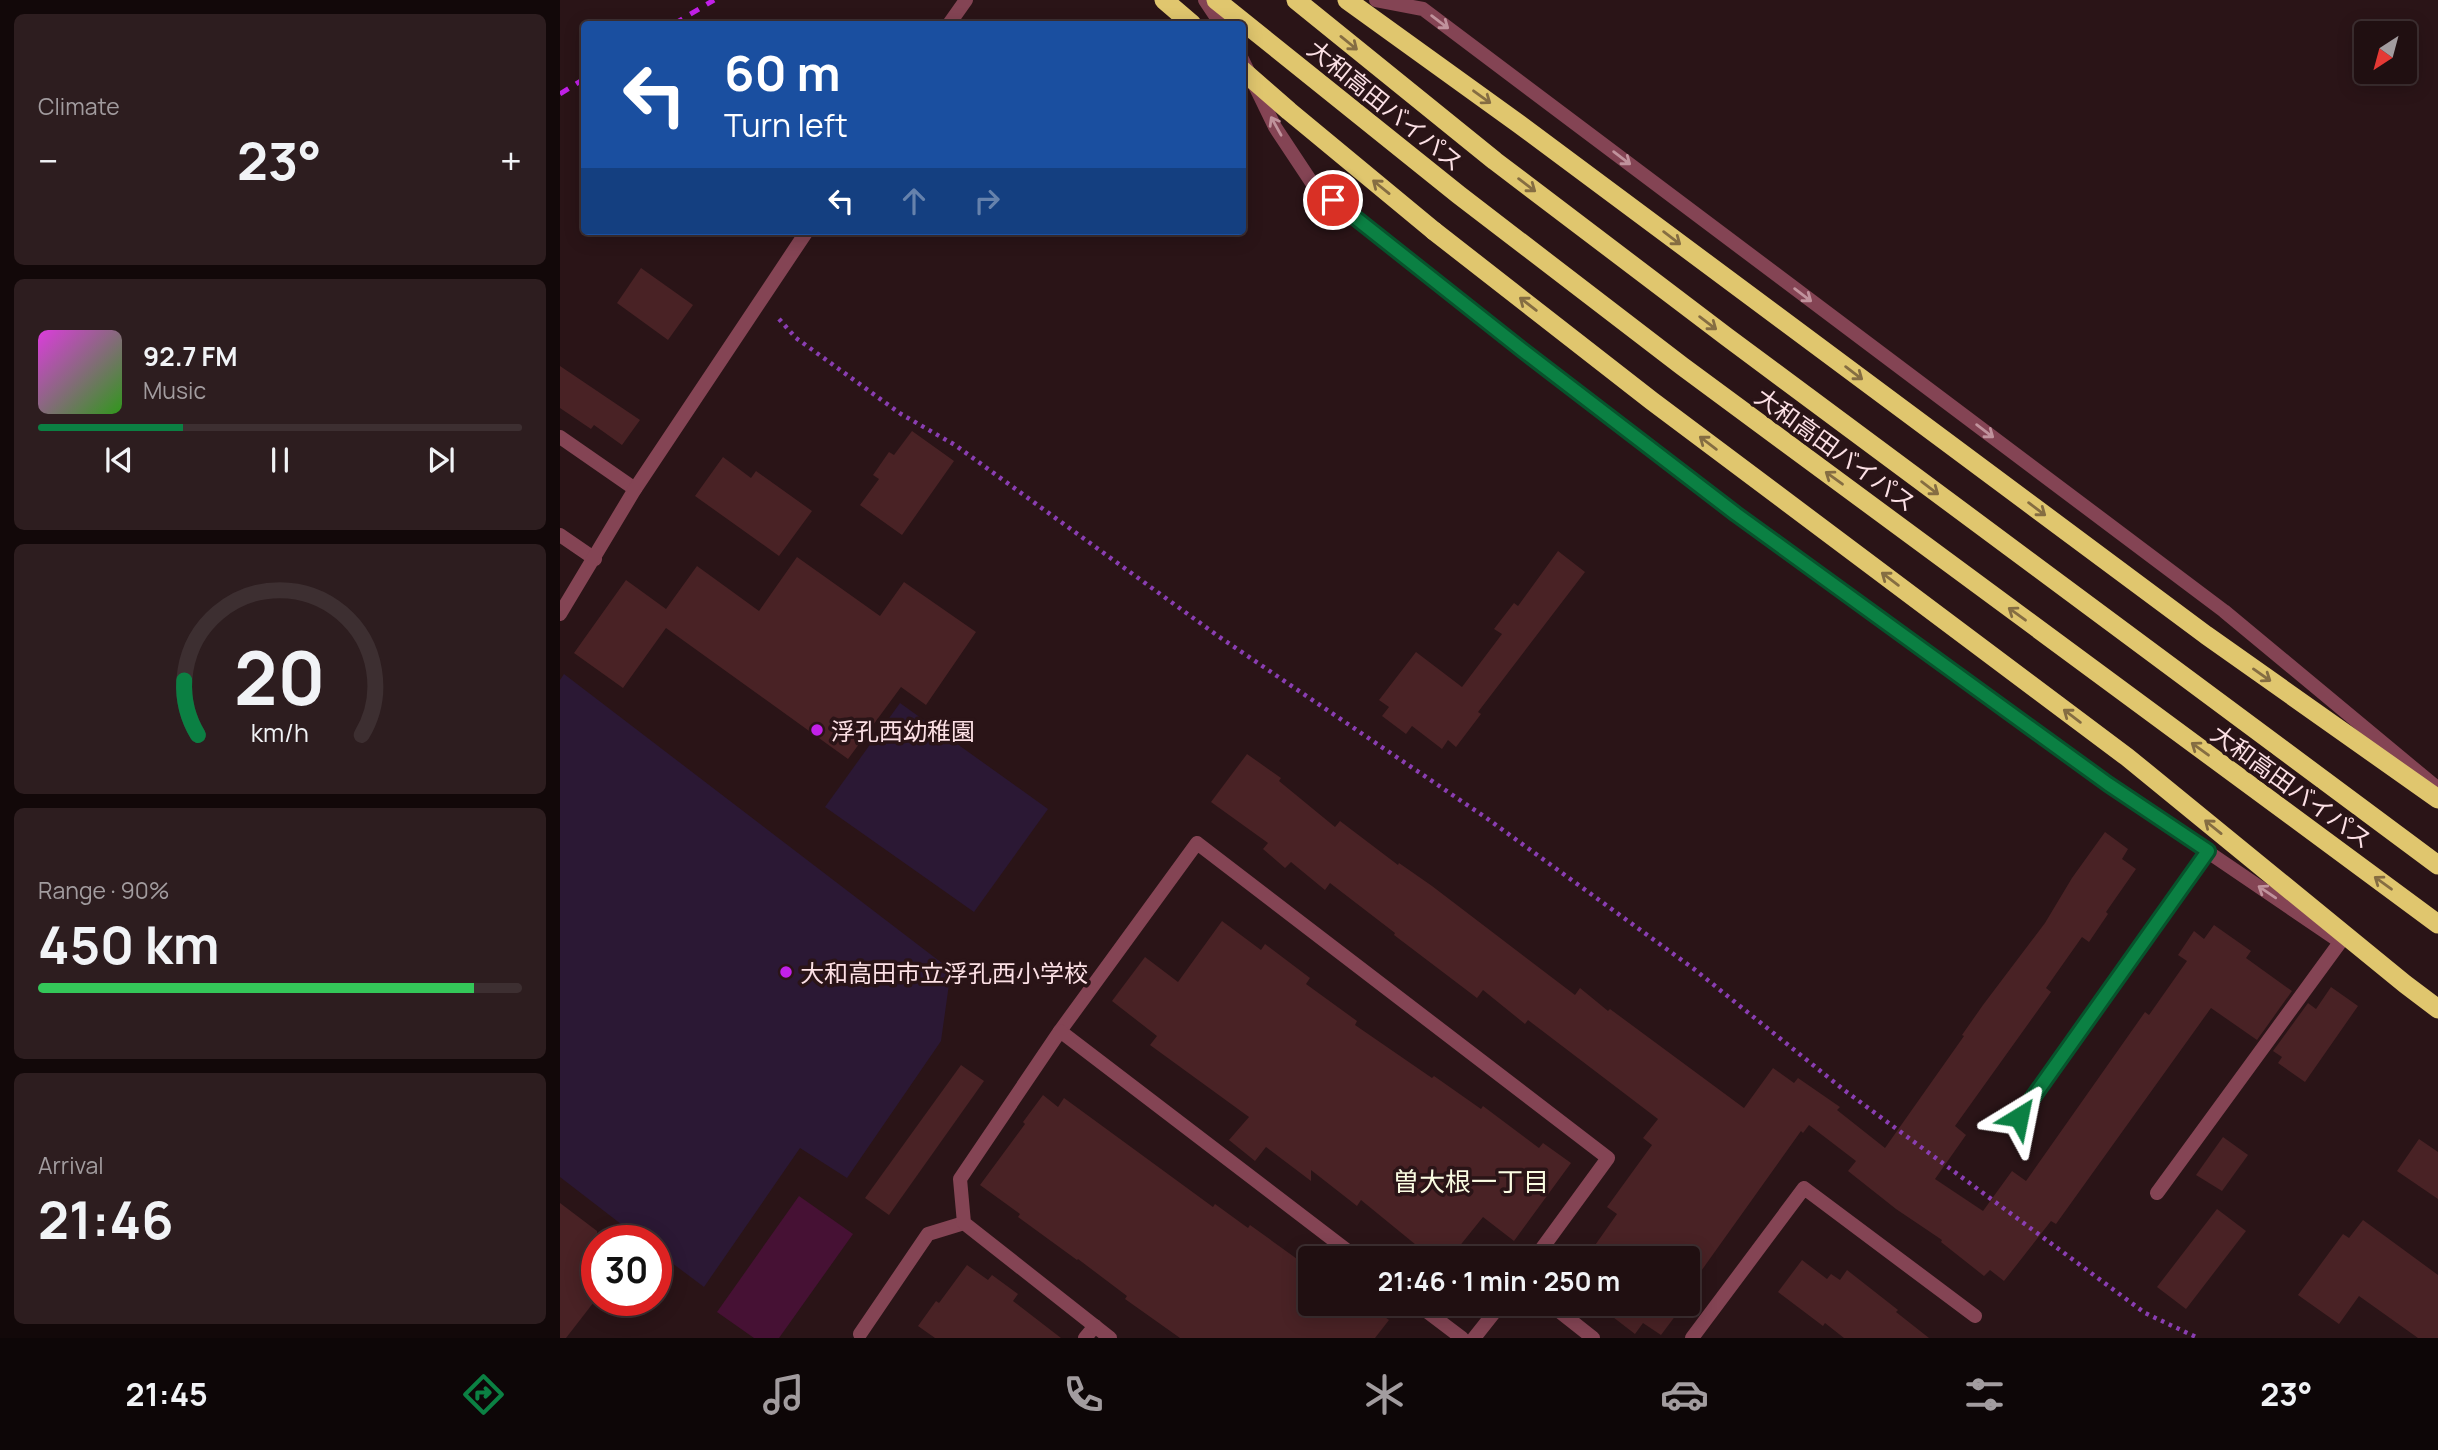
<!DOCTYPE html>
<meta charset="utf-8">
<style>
body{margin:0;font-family:Manrope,"Noto Sans JP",sans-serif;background:#2d1d1f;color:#f1f3f6;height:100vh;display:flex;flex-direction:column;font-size:26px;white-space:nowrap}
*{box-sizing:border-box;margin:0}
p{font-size:23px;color:#a29c9f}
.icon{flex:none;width:38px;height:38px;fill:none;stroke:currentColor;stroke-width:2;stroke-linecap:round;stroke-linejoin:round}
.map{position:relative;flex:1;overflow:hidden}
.panel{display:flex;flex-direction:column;gap:14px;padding:14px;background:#120809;width:560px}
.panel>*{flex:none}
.hud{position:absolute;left:21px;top:21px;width:665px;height:214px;border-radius:7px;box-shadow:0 4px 18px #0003,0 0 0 2px #3d2f31;background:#1a4fa0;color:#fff;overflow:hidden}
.needle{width:46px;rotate:216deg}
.buttons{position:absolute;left:1794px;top:21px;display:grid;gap:14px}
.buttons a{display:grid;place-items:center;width:63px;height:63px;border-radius:7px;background:#200f11;box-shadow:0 4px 18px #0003,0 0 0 2px #3d2f31;font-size:35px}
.speed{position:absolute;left:21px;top:1225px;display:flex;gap:14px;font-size:35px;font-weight:700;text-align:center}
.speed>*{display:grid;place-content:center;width:91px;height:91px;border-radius:50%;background:#200f11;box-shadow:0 4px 18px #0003,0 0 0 2px #3d2f31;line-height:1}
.speed .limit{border:10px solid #d22;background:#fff;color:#111}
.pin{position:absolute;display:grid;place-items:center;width:60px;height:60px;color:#fff;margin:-30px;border:4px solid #fff;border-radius:50%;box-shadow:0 2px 7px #0007}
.me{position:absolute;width:77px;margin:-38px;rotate:35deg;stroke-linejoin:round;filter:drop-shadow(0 0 5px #0008)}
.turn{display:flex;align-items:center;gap:24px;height:147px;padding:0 28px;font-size:32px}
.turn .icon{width:91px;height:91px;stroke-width:2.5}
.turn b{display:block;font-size:49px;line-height:60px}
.lanes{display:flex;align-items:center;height:66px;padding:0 28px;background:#0003;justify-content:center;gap:35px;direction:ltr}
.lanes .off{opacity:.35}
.big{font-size:52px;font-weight:700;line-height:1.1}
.panel .tile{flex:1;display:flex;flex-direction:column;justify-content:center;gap:10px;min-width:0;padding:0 24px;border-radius:10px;background:#2d1d1f}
.panel .dial{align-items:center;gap:0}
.dial svg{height:182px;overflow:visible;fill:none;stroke:#3d2f31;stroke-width:7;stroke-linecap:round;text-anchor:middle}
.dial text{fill:#f1f3f6;stroke:none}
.song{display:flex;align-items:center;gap:21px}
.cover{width:84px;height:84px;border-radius:10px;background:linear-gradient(135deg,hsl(300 70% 55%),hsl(110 70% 35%))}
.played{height:7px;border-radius:4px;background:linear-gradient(90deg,#0b8043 30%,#3d2f31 30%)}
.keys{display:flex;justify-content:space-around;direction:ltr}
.heat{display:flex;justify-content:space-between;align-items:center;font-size:38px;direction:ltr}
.charge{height:10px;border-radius:5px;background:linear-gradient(90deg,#34c759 90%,#3d2f31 0)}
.trip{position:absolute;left:738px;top:1246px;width:402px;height:70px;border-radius:7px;background:#200f11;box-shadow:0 4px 18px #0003,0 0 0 2px #3d2f31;font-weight:700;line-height:70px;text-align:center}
.dock{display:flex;height:112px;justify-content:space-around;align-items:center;background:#0d0607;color:#a29c9f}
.dock .icon{width:49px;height:49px}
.dock .selected{color:#0b8043}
.dock b{font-size:32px;color:#f1f3f6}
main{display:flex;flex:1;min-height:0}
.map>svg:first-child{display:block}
.green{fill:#2b1834}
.water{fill:#461134}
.building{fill:#492225}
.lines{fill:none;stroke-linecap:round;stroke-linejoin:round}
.path{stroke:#8a3eb2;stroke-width:4.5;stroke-dasharray:3.5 5;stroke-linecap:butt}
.minor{stroke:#844454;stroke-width:14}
.trunk{stroke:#e0c66e;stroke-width:19}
.rail{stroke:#c220e8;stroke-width:5;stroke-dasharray:10 9;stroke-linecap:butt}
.trunk-bridge{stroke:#e0c66e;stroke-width:19}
.oneway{stroke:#c0929c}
.oneway2{stroke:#856d42}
.route-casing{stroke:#07532c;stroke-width:18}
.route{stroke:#0b8043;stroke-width:12}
.poi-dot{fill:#c220e8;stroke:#2a1417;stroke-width:2.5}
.labels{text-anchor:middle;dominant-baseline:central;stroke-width:7;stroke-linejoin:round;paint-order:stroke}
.street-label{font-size:24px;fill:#fce0e5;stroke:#2a1417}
.poi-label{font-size:24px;fill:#fce0e5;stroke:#2a1417;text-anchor:start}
.neighbourhood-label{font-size:26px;fill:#fafce2;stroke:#2a1417}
</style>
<main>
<section class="panel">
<div class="tile"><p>Climate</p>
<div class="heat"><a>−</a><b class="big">23°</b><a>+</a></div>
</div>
<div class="tile">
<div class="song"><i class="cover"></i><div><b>92.7 FM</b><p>Music</p></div></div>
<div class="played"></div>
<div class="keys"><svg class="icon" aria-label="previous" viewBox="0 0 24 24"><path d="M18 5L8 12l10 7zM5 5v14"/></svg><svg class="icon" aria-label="pause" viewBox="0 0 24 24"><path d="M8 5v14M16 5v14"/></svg><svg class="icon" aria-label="next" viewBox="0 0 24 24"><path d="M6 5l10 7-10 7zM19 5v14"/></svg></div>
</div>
<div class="tile dial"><svg viewBox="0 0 100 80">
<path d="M14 69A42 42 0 1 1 86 69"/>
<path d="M14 69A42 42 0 0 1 8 45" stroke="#0b8043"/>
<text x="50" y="56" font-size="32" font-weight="700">20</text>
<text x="50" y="72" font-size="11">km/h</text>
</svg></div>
<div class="tile"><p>Range · 90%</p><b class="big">450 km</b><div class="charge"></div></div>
<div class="tile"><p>Arrival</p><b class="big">21:46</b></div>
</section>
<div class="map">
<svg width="1878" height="1338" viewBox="0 0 1878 1338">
<rect width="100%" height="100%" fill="#2a1417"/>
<!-- green -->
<g class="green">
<path d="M4 674 391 970 381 1041 287 1178 240 1148 144 1287 96 1251V1241H83L0 1177V680Z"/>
<path d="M340 703 488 809 414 912 265 807Z"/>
</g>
<!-- water -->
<path class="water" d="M239 1196 293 1234 219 1338H194L157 1312Z"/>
<!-- building -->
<g class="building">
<path d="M81 268 133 305 108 340 57 303Z"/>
<path d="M0 366 80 420 62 445 34 425 31 429 0 408Z"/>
<path d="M352 431 394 461 342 535 300 505 319 479 313 475 329 452 334 455Z"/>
<path d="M163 457 191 478 196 471 252 511 219 556 135 496Z"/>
<path d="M998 551 1025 572 918 712 921 714 896 747 888 740 882 749 852 726 846 734 822 716 829 707 819 700 856 652 902 687 942 634 934 629 954 603 958 606Z"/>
<path d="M237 557 320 616 344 582 416 632 366 705 341 687 288 759 106 628 63 688 14 653 66 580 106 609 137 566 199 611Z"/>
<path d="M687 754 721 778 719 781 775 827 780 821 838 865 839 863 872 886 1015 995 1020 988 1048 1011 1050 1009 1184 1108 1213 1068 1234 1083 1238 1078 1280 1107 1277 1110 1325 1148 1404 1036 1402 1035 1423 1005 1485 923 1512 878 1545 832 1568 849 1562 859 1576 869 1546 912 1548 914 1529 942 1522 937 1486 988 1491 992 1395 1126 1406 1135 1375 1179 1423 1211 1452 1171 1466 1181 1585 1012 1589 1015 1627 961 1618 955 1634 931 1644 939 1654 925 1691 951 1686 958 1732 991 1697 1040 1651 1008 1496 1224 1491 1221 1444 1281 1430 1270 1424 1276 1381 1242 1382 1240 1336 1209 1288 1171 1296 1161 1249 1125 1243 1133 1241 1131 1129 1288V1258H1026L1057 1214 1047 1207 1092 1145 1083 1138 1098 1119 968 1020 965 1024 923 990 917 998 834 935 835 933 770 883 765 890 731 862 725 868 703 849 708 843 651 802Z"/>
<path d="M662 921 701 950 705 944 750 978 746 984 797 1021 795 1025 872 1078 874 1076 921 1109 923 1106 979 1148 983 1143 1011 1163 954 1241 923 1217 890 1258H872L801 1200 797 1206 751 1170V1181L706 1147 695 1161 669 1140 689 1117 590 1045 597 1036 552 1001 585 957 618 982Z"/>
<path d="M1771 987 1798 1006 1745 1082 1718 1063 1722 1057 1713 1051 1748 1003 1756 1009Z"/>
<path d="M401 1065 424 1081 329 1215 305 1198Z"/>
<path d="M483 1095 498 1107 504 1098 653 1207 655 1204 688 1228 690 1225 751 1269V1304H807L829 1320 815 1338H620L565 1299 567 1296 518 1259 517 1260 458 1217 460 1214 420 1185 465 1124 463 1122Z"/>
<path d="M1663 1137 1688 1155 1662 1191 1636 1175Z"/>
<path d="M1859 1139 1878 1152V1199L1837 1171Z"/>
<path d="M0 1203 37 1231V1298L6 1338H0Z"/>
<path d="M1657 1209 1686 1231 1626 1309 1597 1287Z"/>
<path d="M1803 1220 1878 1275V1338H1858L1799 1296 1779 1324 1738 1295 1783 1234 1789 1238Z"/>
<path d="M1242 1260 1267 1279 1271 1274 1280 1280 1287 1270 1338 1310 1336 1312 1369 1338H1284L1265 1323 1263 1326 1218 1292Z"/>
<path d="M407 1265 428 1280 432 1275 458 1294 453 1301 501 1338H375L358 1326 376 1301 379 1303Z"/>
<path d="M1036 1304H1118L1122 1307 1101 1335 1083 1323 1075 1334Z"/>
</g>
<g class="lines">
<!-- path -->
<path class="path" d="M219 319 236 338 341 414 395 445 658 636 925 817 1134 969 1284 1090 1585 1313 1638 1338"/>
<!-- minor -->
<g class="minor">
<path d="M645 0 661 24"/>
<path d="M816 0 863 9 1664 611 1876 787"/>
<path d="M389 24 406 0"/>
<path d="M682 59 715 127 752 183 961 349 1176 515 1548 784 1776 939"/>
<path d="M0 437 75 489"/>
<path d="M0 535 35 559"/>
<path d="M0 614 75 489 247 231"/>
<path d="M500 1031 637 843 1048 1158 975 1258"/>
<path d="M1459 1117 1648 851"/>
<path d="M1597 1193 1781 941"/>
<path d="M857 1304 902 1338"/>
<path d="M990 1304 1033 1338"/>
<path d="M300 1334 368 1234 404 1223"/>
<path d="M525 1338 535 1326"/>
<path d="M550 1338 404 1223 400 1179 500 1031 797 1258"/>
<path d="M914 1338 941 1304"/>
<path d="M1132 1338 1244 1188 1415 1316"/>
</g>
<!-- trunk -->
<g class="trunk">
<path d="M604 0 632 24"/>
<path d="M656 0 899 195 1122 366 1878 924"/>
<path d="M736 0 935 161 1167 337 1878 865"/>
<path d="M787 0 959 124 1646 635 1878 799"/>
<path d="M874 231 1092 401 1567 757 1845 984 1878 1009"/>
</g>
<!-- rail -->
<g class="rail">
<path d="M114 24 154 0"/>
<path d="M0 94 24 79"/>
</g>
<!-- trunk-bridge -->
<path class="trunk-bridge" d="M682 70 729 111 874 231"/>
</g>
<!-- one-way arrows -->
<defs><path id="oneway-shaft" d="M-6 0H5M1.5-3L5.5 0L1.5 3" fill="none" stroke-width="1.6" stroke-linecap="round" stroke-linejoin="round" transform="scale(1.75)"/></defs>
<g class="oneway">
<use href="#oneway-shaft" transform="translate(880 22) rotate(37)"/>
<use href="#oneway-shaft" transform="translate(716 126) rotate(-119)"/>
<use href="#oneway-shaft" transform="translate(1062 158) rotate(37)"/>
<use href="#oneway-shaft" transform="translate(1243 295) rotate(37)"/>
<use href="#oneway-shaft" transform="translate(1425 431) rotate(37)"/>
<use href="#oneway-shaft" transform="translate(1707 892) rotate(-146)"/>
</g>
<g class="oneway2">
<use href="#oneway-shaft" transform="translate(789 43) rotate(39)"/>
<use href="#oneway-shaft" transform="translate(922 97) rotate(36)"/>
<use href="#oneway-shaft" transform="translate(967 185) rotate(37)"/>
<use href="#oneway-shaft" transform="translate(821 187) rotate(-141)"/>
<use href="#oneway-shaft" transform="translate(1112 238) rotate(37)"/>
<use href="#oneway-shaft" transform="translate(968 304) rotate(-142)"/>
<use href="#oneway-shaft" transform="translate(1148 323) rotate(37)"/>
<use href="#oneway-shaft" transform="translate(1294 373) rotate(37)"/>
<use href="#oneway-shaft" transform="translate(1148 443) rotate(-143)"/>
<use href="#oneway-shaft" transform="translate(1274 478) rotate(-144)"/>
<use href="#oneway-shaft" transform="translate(1370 488) rotate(37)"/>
<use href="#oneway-shaft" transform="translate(1477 509) rotate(37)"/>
<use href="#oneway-shaft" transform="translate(1330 579) rotate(-143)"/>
<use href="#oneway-shaft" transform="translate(1457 614) rotate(-144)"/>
<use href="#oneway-shaft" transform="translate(1702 675) rotate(35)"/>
<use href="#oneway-shaft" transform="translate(1512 716) rotate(-143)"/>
<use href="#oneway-shaft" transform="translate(1640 749) rotate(-144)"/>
<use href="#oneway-shaft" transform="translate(1653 827) rotate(-141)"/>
<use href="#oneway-shaft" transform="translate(1823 883) rotate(-144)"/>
</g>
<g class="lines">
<defs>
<path id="route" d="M773 200 961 349 1176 514 1548 784 1648 851 1459 1117"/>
</defs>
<!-- route casing -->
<use href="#route" class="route-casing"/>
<!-- route -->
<use href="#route" class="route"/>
</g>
<!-- markers -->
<g class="poi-dot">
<circle cx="257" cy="730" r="7"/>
<circle cx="226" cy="972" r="7"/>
</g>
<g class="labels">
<!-- street labels -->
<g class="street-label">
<text transform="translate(826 105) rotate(39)">大和高田バイパス</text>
<text transform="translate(1276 449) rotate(36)">大和高田バイパス</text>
<text transform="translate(1732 786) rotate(36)">大和高田バイパス</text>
</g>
<!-- poi labels -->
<g class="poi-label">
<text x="271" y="730">浮孔西幼稚園</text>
<text x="240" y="972">大和高田市立浮孔西小学校</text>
</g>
<!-- neighbourhood labels -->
<g class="neighbourhood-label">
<text x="911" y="1181">曽大根一丁目</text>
</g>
</g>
</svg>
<div class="buttons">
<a><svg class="needle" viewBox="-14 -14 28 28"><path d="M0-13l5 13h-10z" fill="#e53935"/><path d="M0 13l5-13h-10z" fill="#a29c9f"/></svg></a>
</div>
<div class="speed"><div class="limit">30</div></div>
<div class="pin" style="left:773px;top:200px;background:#d93025"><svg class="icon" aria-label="arrive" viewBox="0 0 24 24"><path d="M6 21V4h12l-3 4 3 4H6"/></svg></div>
<svg class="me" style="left:1459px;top:1117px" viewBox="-20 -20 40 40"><path d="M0-17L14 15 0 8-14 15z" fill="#0b8043" stroke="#fff" stroke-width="4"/></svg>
<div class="trip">21:46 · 1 min · 250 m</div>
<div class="hud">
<div class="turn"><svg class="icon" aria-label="left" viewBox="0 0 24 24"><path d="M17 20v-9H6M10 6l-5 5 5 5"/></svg><div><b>60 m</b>Turn left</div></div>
<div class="lanes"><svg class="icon" aria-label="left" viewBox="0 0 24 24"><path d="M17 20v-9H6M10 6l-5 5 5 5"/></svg><svg class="icon off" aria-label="ahead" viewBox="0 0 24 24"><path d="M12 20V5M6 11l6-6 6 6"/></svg><svg class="icon off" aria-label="right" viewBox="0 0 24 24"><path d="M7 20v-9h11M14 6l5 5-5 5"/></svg></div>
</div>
</div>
</main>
<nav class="dock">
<b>21:45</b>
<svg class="icon selected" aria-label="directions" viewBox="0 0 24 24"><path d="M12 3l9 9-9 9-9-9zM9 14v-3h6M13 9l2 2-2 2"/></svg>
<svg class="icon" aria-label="music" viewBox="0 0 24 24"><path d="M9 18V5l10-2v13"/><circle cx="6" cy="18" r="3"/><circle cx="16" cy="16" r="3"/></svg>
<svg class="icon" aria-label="phone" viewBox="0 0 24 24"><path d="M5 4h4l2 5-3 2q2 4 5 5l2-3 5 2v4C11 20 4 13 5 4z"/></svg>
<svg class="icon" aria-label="climate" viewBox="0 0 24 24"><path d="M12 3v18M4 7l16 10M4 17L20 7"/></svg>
<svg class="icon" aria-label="car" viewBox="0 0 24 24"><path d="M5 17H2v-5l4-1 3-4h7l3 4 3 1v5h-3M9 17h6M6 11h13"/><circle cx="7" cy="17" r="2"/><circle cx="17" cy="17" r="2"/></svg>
<svg class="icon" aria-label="filters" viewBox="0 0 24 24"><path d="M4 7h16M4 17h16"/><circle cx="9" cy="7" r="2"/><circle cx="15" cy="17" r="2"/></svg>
<b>23°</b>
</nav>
